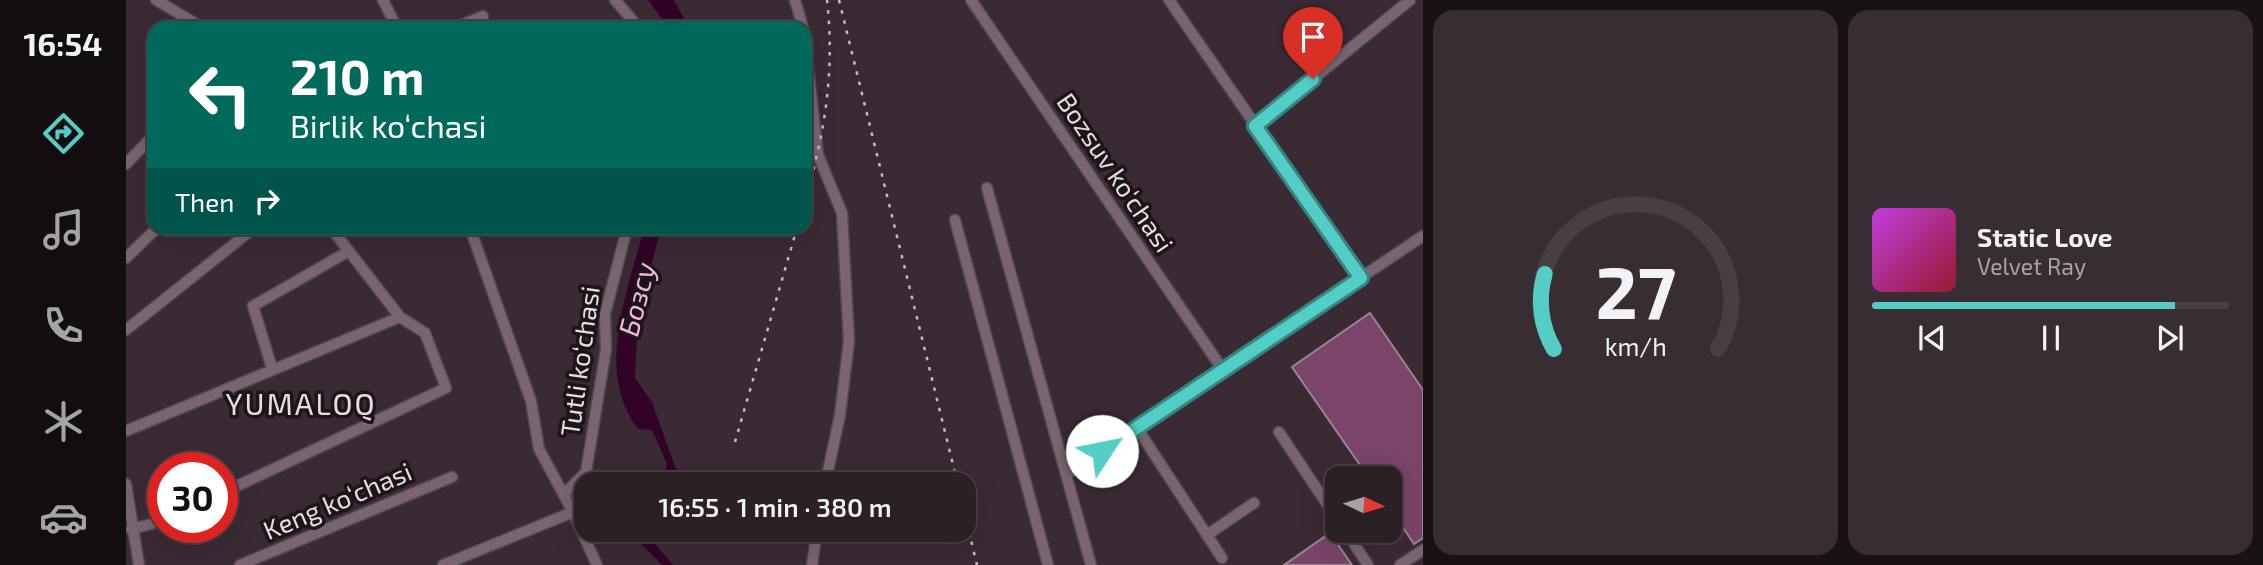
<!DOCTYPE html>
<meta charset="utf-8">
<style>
body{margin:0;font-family:"Exo 2",sans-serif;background:#382d33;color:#f1f3f6;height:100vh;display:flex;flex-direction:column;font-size:26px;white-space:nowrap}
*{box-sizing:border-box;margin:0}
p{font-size:23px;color:#a6a3a7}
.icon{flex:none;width:38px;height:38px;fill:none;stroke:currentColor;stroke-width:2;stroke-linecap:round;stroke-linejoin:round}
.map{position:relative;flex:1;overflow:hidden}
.sheet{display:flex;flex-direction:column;gap:10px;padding:10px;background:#181215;width:840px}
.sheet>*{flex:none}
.guide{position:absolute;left:21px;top:21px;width:665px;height:214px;border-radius:21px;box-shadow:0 7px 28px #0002,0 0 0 2px #483e44;background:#00695c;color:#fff;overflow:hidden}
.needle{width:46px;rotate:94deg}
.controls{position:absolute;left:1199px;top:466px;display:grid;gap:14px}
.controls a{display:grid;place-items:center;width:77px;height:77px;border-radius:14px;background:#2c2027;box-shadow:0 7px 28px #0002,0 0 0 2px #483e44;font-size:35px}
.speed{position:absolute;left:21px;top:452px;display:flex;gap:14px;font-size:35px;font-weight:700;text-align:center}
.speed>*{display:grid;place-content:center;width:91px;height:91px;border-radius:50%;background:#2c2027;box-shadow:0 7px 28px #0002,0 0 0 2px #483e44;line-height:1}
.speed .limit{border:10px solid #d22;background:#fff;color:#111}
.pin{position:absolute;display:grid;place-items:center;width:60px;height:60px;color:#fff;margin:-72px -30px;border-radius:50% 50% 50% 0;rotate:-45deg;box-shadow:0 0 7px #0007}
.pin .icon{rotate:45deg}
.me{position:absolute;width:77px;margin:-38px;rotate:56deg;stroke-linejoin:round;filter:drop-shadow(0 0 5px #0008)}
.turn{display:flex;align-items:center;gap:24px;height:147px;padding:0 28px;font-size:32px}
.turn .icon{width:91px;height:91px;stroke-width:2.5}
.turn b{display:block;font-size:49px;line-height:60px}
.then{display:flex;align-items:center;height:66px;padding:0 28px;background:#0003;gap:14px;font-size:26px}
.sheet .widget{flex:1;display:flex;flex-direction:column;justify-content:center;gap:10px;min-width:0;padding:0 24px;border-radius:21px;background:#382d33}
.sheet .dial{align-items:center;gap:0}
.dial svg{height:182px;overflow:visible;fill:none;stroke:#483e44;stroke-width:7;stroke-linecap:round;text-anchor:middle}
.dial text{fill:#f1f3f6;stroke:none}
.song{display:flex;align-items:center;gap:21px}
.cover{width:84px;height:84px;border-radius:10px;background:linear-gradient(135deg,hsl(290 70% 55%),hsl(350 70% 35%))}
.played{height:7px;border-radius:4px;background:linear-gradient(90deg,#54cdc7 85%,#483e44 85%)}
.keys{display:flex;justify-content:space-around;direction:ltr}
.sheet .tiles{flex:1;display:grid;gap:10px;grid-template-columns:repeat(2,1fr)}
.trip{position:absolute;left:448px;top:472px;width:402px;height:70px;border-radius:21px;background:#2c2027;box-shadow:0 7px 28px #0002,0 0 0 2px #483e44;font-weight:600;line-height:70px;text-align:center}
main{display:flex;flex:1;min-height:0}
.tabs{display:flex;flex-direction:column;width:126px;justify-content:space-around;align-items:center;background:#120d10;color:#a6a3a7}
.tabs .icon{width:49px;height:49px}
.tabs .current{color:#54cdc7}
.tabs b{font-size:32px;color:#f1f3f6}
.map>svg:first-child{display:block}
.water{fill:#330227}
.building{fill:#7b4469;stroke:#988591;stroke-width:2}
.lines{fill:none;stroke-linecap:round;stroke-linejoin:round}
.minor-casing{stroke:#54474f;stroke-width:13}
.minor{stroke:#786571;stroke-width:10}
.rail{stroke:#c7bbc2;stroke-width:2.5;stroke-dasharray:3.5 7;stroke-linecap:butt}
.route-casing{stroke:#378581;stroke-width:18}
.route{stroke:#54cdc7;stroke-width:12}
.labels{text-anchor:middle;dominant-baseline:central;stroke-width:7;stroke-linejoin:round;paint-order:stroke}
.street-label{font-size:26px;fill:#e8dde4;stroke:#1c1519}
.water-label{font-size:28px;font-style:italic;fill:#f7b4df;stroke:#1c1519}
.quarter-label{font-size:30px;letter-spacing:2px;fill:#e8dde4;stroke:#1c1519}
</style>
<main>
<nav class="tabs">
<b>16:54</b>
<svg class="icon current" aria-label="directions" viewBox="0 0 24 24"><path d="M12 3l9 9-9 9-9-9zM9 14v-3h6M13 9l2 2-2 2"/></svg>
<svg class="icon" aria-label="music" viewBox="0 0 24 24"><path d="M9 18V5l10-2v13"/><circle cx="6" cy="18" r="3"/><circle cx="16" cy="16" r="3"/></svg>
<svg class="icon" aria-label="phone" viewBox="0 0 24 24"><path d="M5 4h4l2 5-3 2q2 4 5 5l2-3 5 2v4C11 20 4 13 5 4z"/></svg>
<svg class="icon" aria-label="climate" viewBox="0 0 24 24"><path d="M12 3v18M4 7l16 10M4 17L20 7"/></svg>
<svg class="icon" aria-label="car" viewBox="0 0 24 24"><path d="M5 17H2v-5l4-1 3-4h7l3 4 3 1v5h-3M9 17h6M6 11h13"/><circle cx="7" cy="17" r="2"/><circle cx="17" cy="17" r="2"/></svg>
</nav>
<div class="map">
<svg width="1297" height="565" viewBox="0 0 1297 565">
<rect width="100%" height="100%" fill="#3a2a34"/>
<!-- water -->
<g class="water">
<path d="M522 0H548L563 28H543Z"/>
<path d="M518 228H535L512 317 509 378 526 402 551 472 550 485H536L541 464 526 430 512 429C468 372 502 291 518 228Z"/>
<path d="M515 530H525L523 537 547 565H536L512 541Z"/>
</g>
<!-- building -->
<g class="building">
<path d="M1244 313 1297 390V538L1288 544 1264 508V478H1243L1166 367Z"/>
<path d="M1204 533 1226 565H1158Z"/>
</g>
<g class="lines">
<defs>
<g id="minor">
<path d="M30 0 77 28"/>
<path d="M257 0 271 28"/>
<path d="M489 0 513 28"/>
<path d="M669 0 677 28"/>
<path d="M845 0 1097 370"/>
<path d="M1043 0 1235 278"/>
<path d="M328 28 357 16"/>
<path d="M679 40 692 155 716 213 723 341 714 415 699 485"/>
<path d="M1129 126 1284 0"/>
<path d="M0 164 28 135"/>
<path d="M861 188 965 565"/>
<path d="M829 220 922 565"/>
<path d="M344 228 405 401 413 449 447 512 471 565"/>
<path d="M0 258 31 228"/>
<path d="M0 330 128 228"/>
<path d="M146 368 127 306 223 251"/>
<path d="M1011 428 1096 558"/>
<path d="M0 431 274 317"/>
<path d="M1153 432 1211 519"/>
<path d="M941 474 1297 236"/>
<path d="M0 484 13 565"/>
<path d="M96 493 320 388 299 333 274 317 205 228"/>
<path d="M438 494 460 472 480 349 479 314 501 228"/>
<path d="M5 529 37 521"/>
<path d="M1219 530 1242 565"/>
<path d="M1081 535 1128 503"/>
<path d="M114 565 326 477"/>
<path d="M317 565 447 512"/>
<path d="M686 565 691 530"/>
<path d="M1274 565 1297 550"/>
</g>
</defs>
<!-- minor casing -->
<use href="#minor" class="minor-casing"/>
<!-- minor -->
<use href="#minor" class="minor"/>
<!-- rail -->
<g class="rail">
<path d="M713 0 832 485"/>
<path d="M679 200C699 133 709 71 701 0"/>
<path d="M609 442 671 228"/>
<path d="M838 511 851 565"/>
</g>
</g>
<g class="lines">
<defs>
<path id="route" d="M976 451 1235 278 1129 126 1187 79"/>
</defs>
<!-- route casing -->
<use href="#route" class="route-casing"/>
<!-- route -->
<use href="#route" class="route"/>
</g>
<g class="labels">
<!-- street labels -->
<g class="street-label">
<text transform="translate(990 172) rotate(56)">Bozsuv ko‘chasi</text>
<text transform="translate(453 361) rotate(-82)">Tutli ko‘chasi</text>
<text transform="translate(211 500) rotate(-23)">Keng ko‘chasi</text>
</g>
<!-- water labels -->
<g class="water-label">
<text transform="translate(510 299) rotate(-76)">Бозсу</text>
</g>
<!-- quarter labels -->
<g class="quarter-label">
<text x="175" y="403">YUMALOQ</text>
</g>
</g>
</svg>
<div class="controls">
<a><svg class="needle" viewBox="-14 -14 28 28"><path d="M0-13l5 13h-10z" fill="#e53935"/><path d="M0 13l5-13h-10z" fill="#a6a3a7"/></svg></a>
</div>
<div class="speed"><div class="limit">30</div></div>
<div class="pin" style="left:1187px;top:79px;background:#d93025"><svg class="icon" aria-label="arrive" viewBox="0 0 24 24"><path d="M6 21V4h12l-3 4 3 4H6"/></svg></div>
<svg class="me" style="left:976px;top:451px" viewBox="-20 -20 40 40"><circle r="19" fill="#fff"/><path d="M0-13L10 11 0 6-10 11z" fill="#54cdc7"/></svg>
<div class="trip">16:55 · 1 min · 380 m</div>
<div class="guide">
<div class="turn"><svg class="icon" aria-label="left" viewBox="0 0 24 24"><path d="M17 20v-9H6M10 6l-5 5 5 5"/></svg><div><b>210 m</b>Birlik ko‘chasi</div></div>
<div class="then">Then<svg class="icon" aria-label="right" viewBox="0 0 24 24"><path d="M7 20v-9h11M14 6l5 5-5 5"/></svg></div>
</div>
</div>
<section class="sheet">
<div class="tiles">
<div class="widget dial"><svg viewBox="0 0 100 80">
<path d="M14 69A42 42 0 1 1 86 69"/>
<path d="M14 69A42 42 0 0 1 10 36" stroke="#54cdc7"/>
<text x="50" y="56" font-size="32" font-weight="700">27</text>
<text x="50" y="72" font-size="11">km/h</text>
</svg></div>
<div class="widget">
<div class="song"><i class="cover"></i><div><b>Static Love</b><p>Velvet Ray</p></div></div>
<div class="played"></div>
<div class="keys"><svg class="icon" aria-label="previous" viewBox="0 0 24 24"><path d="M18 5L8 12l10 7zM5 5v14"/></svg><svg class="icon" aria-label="pause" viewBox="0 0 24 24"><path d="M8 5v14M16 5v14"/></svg><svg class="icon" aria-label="next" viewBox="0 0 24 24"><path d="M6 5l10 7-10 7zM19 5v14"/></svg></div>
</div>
</div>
</section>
</main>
